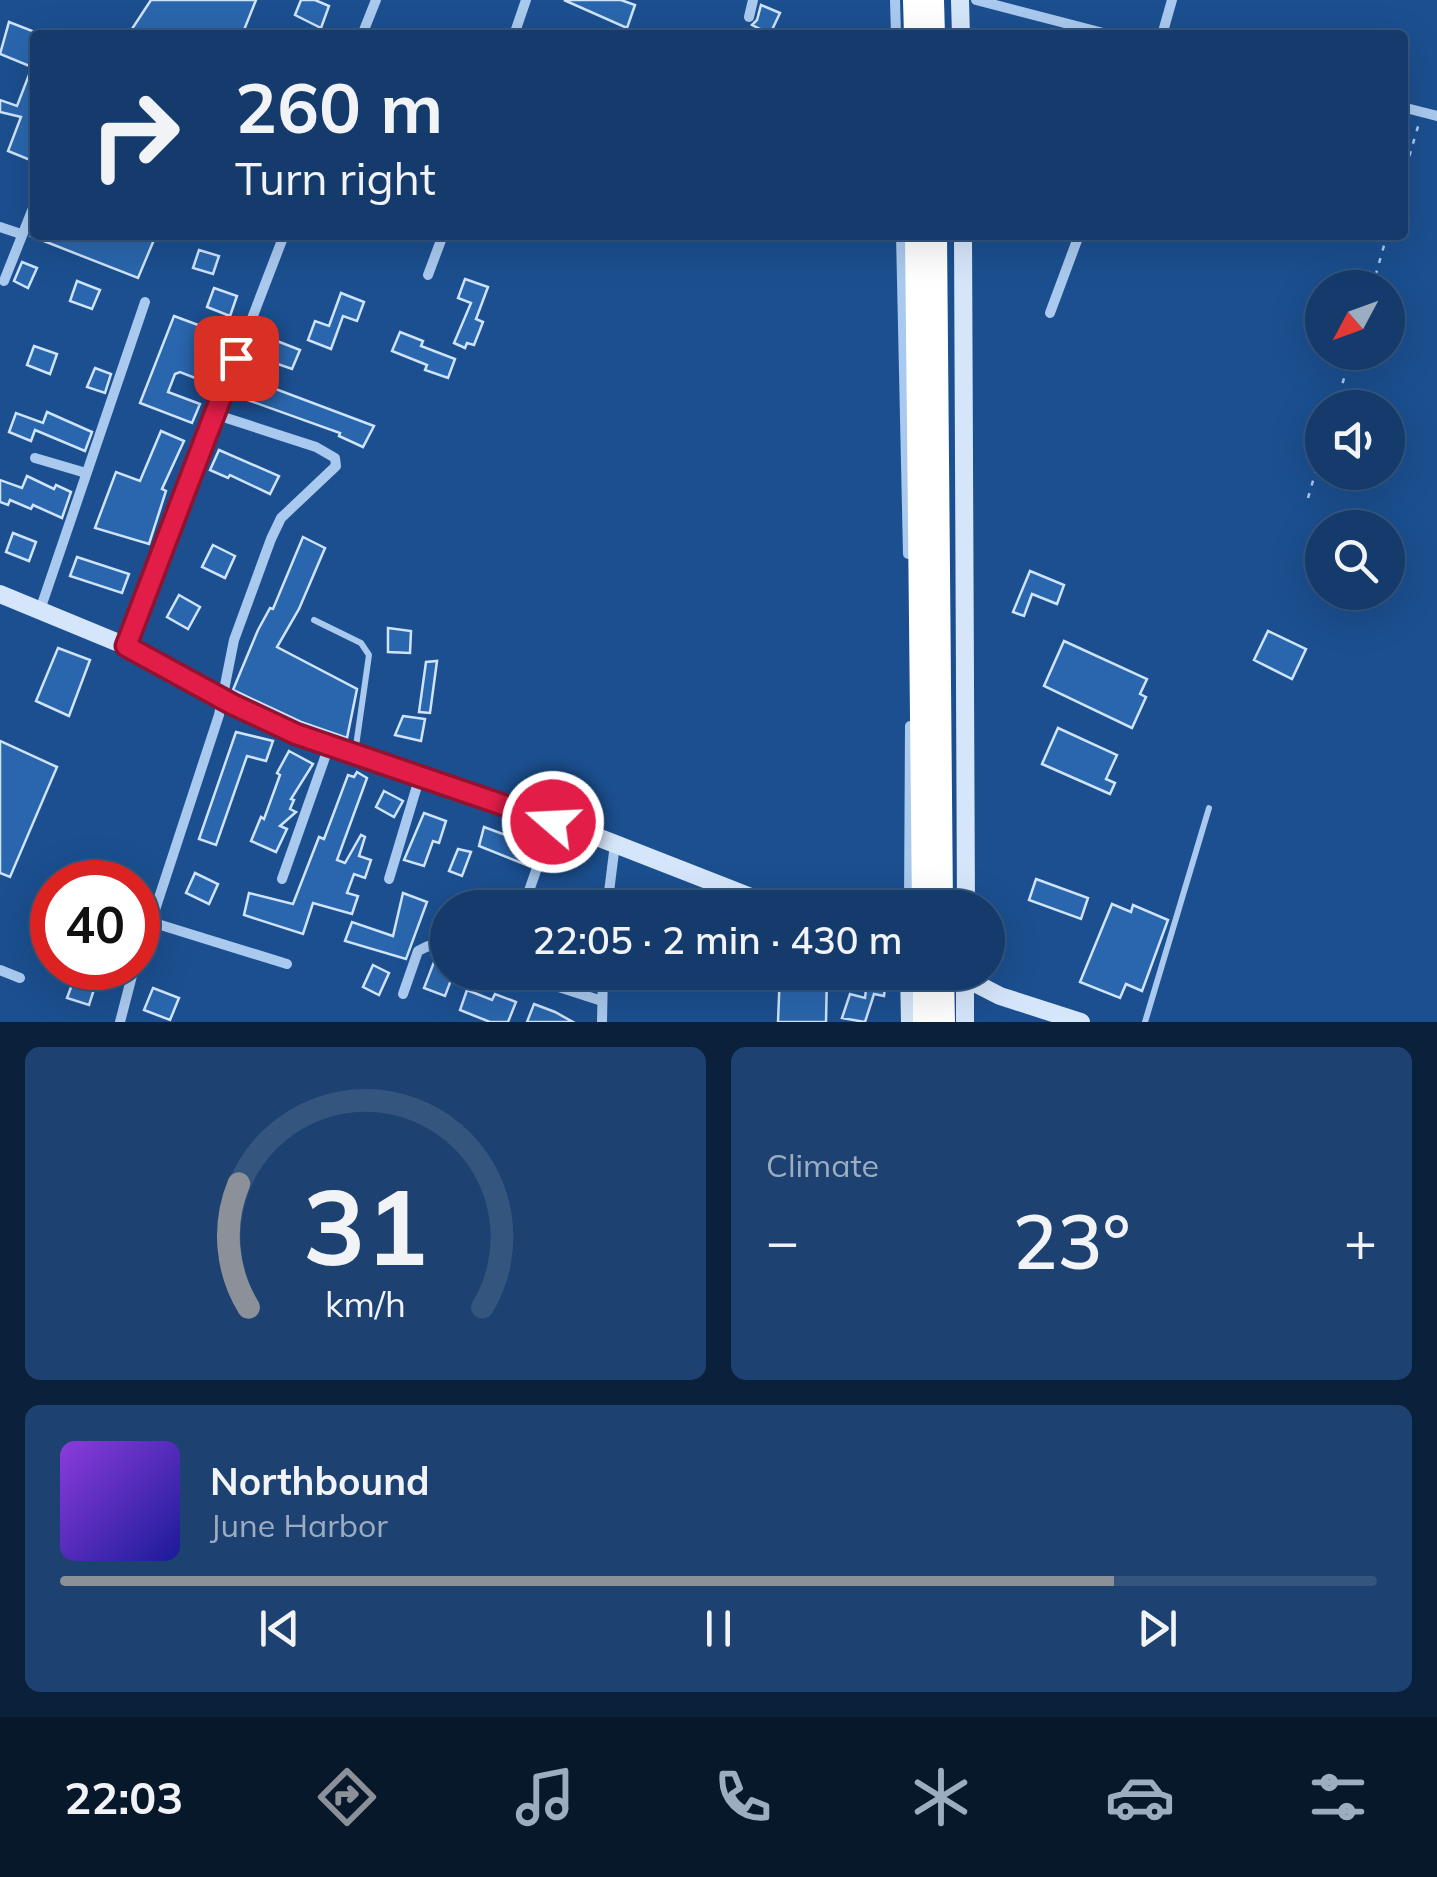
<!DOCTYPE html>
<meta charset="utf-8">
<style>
body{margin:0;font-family:Mulish,sans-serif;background:#1d4271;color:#f1f3f6;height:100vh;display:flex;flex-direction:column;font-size:38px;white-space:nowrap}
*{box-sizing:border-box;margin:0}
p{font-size:32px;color:#9dadc1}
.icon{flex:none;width:55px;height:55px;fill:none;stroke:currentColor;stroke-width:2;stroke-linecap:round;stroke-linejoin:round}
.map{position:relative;height:1022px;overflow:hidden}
.details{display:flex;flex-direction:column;gap:25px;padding:25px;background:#0b203b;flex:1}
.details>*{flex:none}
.top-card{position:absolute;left:30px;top:30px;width:1378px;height:210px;border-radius:10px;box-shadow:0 10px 40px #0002,0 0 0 2px #33557e;background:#143b6b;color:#f1f3f6;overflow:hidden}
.needle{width:65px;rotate:229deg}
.controls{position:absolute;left:1305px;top:270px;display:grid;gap:20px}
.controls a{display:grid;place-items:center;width:100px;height:100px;border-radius:50%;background:#143b6b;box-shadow:0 10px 40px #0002,0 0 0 2px #33557e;font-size:50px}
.speed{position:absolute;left:30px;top:860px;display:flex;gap:20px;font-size:50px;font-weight:700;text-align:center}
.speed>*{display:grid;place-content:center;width:130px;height:130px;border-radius:50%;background:#143b6b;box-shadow:0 10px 40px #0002,0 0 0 2px #33557e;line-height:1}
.speed .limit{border:15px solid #d22;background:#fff;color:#111}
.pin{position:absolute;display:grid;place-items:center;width:85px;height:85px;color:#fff;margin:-42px;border-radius:20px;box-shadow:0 5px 15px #0006}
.me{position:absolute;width:110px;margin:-55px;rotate:289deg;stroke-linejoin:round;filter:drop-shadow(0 0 8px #0008)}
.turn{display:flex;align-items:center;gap:35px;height:210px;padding:0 40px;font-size:45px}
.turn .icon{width:130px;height:130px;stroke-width:2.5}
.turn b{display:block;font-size:70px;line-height:85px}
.big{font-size:75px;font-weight:600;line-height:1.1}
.details .widget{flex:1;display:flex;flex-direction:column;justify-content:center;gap:15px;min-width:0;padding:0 35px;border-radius:15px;background:#1d4271}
.details .dial{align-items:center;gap:0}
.dial svg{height:260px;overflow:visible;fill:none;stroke:#33557e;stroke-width:7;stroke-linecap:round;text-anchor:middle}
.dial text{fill:#f1f3f6;stroke:none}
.song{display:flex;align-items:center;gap:30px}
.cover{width:120px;height:120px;border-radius:15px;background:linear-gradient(135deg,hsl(270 70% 55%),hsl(240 70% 35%))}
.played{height:10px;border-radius:5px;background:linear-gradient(90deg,#8c9099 80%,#33557e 80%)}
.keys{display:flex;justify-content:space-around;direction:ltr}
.heat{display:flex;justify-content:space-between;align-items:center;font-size:55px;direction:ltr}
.details .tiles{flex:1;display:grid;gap:25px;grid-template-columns:1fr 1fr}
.widget:last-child{grid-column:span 2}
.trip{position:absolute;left:430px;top:890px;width:575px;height:100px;border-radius:50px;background:#143b6b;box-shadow:0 10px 40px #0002,0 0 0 2px #33557e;font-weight:600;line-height:100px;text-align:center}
.menu{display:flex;height:160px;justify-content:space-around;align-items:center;background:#08182b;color:#9dadc1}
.menu .icon{width:70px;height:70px}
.menu .current{color:#8c9099}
.menu b{font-size:45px;color:#f1f3f6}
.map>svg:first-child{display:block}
.building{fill:#2a66ad;stroke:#cfe3fa;stroke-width:2.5}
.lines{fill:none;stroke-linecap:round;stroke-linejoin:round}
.path{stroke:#a9c9ee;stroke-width:2.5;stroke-dasharray:5 8;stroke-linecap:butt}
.lane{stroke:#a9c9ee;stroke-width:6}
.street{stroke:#a9c9ee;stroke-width:10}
.secondary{stroke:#d6e6fa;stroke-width:18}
.highway{stroke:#fff;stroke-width:22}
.route-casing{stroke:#92132f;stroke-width:25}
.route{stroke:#e11d48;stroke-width:18}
</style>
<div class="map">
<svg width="1437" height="1022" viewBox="0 0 1437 1022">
<rect width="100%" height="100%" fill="#1b4f8f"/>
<!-- building -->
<g class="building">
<path d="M151 0H256L242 35H128Z"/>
<path d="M301 0H315L329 6 321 28 295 15Z"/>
<path d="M564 0H621L635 5 627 28Z"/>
<path d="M761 5 780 13 770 34 752 25 757 20Z"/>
<path d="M9 22 35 32V162L8 151 21 117 0 112V100L17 106 32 67 0 54Z"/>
<path d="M156 235 138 278 31 236 32 235Z"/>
<path d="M199 250 219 256 213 274 193 268Z"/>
<path d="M22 262 37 268 28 288 14 281Z"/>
<path d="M465 279 488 287 476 319 483 322 474 345 467 343 465 348 454 343 471 303 458 298Z"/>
<path d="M77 281 100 290 92 309 70 301Z"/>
<path d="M214 288 237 296 230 316 207 307Z"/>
<path d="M341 293 364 302 357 321 343 316 331 349 308 340 315 321 329 326Z"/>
<path d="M174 316 225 335 208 383 180 372 175 374 168 392 200 404 192 423 140 403Z"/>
<path d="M400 332 423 341 421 346 455 359 448 378 425 370 427 365 392 351Z"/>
<path d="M277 341 300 350 292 369 269 361Z"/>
<path d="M34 346 57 354 50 374 27 365Z"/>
<path d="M95 368 111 374 105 393 87 387Z"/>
<path d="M249 379 374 426 363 447 339 436 340 433 242 398Z"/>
<path d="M47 412 92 432 85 451 35 430 31 441 9 432 16 413 43 423Z"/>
<path d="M161 431 184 441 162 489 166 491 149 544 95 528 116 472 140 481Z"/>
<path d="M219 450 279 476 270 494 230 475 228 478 210 470Z"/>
<path d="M27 476 54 489 56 485 71 492 62 518 33 505 31 509 10 500 8 505 0 502V480L22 488Z"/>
<path d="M13 533 36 542 29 561 6 552Z"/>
<path d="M303 537 325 548 299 609 277 647 357 689 347 738 301 722 233 690 258 630 270 608 273 609Z"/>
<path d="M213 545 235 556 225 578 202 567Z"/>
<path d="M77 557 129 574 122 593 70 576Z"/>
<path d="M1030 571 1064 585 1057 604 1032 594 1024 616 1013 612Z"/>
<path d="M179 595 200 607 188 629 167 617Z"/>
<path d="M388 628 411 631 410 653 388 652Z"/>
<path d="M1268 631 1306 649 1292 679 1254 660Z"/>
<path d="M1064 641 1147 679 1140 694 1146 697 1132 728 1044 686Z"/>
<path d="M58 648 90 660 69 716 36 701Z"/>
<path d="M437 661 430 713 419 712 426 662Z"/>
<path d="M403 716 425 719 421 741 395 735Z"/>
<path d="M1058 728 1117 755 1106 779 1115 783 1110 794 1042 764Z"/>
<path d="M236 732 273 741 266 761 247 756 216 845 199 839Z"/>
<path d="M0 741 57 767 10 877 0 873Z"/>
<path d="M289 751 313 764 291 799 294 800 290 809 296 812 280 826 287 829 276 852 251 841 261 817 264 819 280 775 277 773Z"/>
<path d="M357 772 367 778 337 860 345 863 361 835 365 837 359 856 371 860 365 878 354 874 347 893 358 896 352 914 313 903 303 934 244 915 249 893 293 904 319 837 324 839 348 775 354 777Z"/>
<path d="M384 791 403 801 394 817 376 807Z"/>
<path d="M424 813 446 821 439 843 433 841 424 866 404 860Z"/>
<path d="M484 827 519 840 521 833 538 839 529 866 479 846Z"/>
<path d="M458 849 471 852 462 876 449 871Z"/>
<path d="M195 873 218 884 209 904 186 893Z"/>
<path d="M1036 879 1088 898 1081 919 1029 900Z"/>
<path d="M403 893 427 902 406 959 345 941 352 922 393 936Z"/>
<path d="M1112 904 1131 912 1133 905 1168 920 1142 991 1126 984 1120 998 1080 982Z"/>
<path d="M42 929 52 932V955L35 949Z"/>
<path d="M434 962 448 967V972H454L445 996 424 988Z"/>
<path d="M373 965 389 973 379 995 363 987Z"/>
<path d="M780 972H827L826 1022H778Z"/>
<path d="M868 972H887L884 996 874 994 865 1022 842 1018 850 994 865 998Z"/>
<path d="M76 974 97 980 89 1005 67 998Z"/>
<path d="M153 988 179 998 170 1020 144 1010Z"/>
<path d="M467 990 492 1000 495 994 516 1002 508 1022H490L460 1010Z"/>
<path d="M534 1004 555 1012 573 1022H527Z"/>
</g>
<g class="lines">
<!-- path -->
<g class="path">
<path d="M1402 181 1419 123"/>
<path d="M1372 288 1387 235"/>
<path d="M1335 408 1352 352"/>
<path d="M1308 498 1322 450"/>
</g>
<!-- lane -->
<g class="lane">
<path d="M314 620 361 643 369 655 355 753"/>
<path d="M1145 1022 1209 808"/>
</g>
<!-- street -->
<g class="street">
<path d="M895 0 896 35"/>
<path d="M976 0 1111 35"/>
<path d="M749 17 753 0"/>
<path d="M362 35 376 0"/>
<path d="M514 35 526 0"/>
<path d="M1162 35 1172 0"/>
<path d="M1402 107 1437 116"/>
<path d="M0 227 21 234"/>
<path d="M901 235 908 554"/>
<path d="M428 275 443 235"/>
<path d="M4 281 35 203"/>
<path d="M1050 313 1079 235"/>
<path d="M35 458 86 473"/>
<path d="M40 610 145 302"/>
<path d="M126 646 284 235"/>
<path d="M282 879 329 746"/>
<path d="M389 879 420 776"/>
<path d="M523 908 553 822"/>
<path d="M607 908 615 844"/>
<path d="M909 908 910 726"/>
<path d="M151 922 219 715 234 640 271 539 281 518 336 466 335 458 316 447 214 414"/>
<path d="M138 953 151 922 287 964"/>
<path d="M0 970 20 978"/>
<path d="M512 972 602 1001"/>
<path d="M403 994 418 951 428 946 448 952"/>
<path d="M120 1022 134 968"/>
<path d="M602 1022 603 972"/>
</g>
<!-- secondary -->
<g class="secondary">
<path d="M960 0 961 35"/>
<path d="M963 235 966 908"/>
<path d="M0 594 126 646 232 704 296 734 587 833 779 908"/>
<path d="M909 972 910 1022"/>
<path d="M965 978 1000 996 1081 1022"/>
<path d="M965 1022V972"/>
</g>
<!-- highway -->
<g class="highway">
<path d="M914 0 915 35"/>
<path d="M933 0 934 35"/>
<path d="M916 235 923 908"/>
<path d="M936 235 942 908"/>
<path d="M924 972V1022"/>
<path d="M943 972 944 1022"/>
</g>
</g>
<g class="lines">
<defs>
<path id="route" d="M236 358 126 646 232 704 296 734 553 822"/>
</defs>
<!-- route casing -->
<use href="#route" class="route-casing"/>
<!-- route -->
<use href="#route" class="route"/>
</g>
</svg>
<div class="controls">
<a><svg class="needle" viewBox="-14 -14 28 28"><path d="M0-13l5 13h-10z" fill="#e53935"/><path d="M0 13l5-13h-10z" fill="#9dadc1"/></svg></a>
<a><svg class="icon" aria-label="sound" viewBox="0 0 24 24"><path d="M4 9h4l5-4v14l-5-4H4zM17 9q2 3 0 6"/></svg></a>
<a><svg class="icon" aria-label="search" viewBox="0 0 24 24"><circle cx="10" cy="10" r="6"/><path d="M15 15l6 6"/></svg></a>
</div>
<div class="speed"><div class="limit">40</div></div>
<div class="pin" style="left:236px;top:358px;background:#d93025"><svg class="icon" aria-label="arrive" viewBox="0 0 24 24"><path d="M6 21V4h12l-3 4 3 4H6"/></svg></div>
<svg class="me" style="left:553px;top:822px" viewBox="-20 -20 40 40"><circle r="17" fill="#e11d48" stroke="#fff" stroke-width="3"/><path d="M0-11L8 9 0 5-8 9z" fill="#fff"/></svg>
<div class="trip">22:05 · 2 min · 430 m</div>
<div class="top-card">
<div class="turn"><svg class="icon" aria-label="right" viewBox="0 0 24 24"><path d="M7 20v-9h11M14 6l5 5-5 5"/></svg><div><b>260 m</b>Turn right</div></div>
</div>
</div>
<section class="details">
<div class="tiles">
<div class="widget dial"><svg viewBox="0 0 100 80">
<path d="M14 69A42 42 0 1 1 86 69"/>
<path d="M14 69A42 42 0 0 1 11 31" stroke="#8c9099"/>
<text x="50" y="56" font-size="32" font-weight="700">31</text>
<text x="50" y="72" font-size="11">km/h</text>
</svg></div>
<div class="widget"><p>Climate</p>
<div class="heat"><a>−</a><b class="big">23°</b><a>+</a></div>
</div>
<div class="widget">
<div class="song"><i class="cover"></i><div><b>Northbound</b><p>June Harbor</p></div></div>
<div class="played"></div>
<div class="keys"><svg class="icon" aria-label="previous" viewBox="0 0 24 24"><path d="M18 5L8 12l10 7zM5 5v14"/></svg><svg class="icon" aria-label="pause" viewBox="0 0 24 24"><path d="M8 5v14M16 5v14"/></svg><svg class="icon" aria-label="next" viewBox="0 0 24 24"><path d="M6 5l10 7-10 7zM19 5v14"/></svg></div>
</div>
</div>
</section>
<nav class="menu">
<b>22:03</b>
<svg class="icon current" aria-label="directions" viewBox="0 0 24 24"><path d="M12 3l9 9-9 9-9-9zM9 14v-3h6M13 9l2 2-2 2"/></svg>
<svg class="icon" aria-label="music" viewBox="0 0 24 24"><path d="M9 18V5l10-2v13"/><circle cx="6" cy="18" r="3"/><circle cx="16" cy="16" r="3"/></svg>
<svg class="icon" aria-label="phone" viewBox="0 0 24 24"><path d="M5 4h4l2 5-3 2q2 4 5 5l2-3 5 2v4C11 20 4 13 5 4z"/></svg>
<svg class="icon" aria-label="climate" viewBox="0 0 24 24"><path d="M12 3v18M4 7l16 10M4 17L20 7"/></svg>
<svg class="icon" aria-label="car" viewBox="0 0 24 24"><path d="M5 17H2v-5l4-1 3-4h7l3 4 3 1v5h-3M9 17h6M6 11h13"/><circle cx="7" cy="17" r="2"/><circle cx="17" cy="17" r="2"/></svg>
<svg class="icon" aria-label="filters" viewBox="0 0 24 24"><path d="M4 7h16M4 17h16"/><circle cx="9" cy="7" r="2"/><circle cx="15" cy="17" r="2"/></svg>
</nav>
